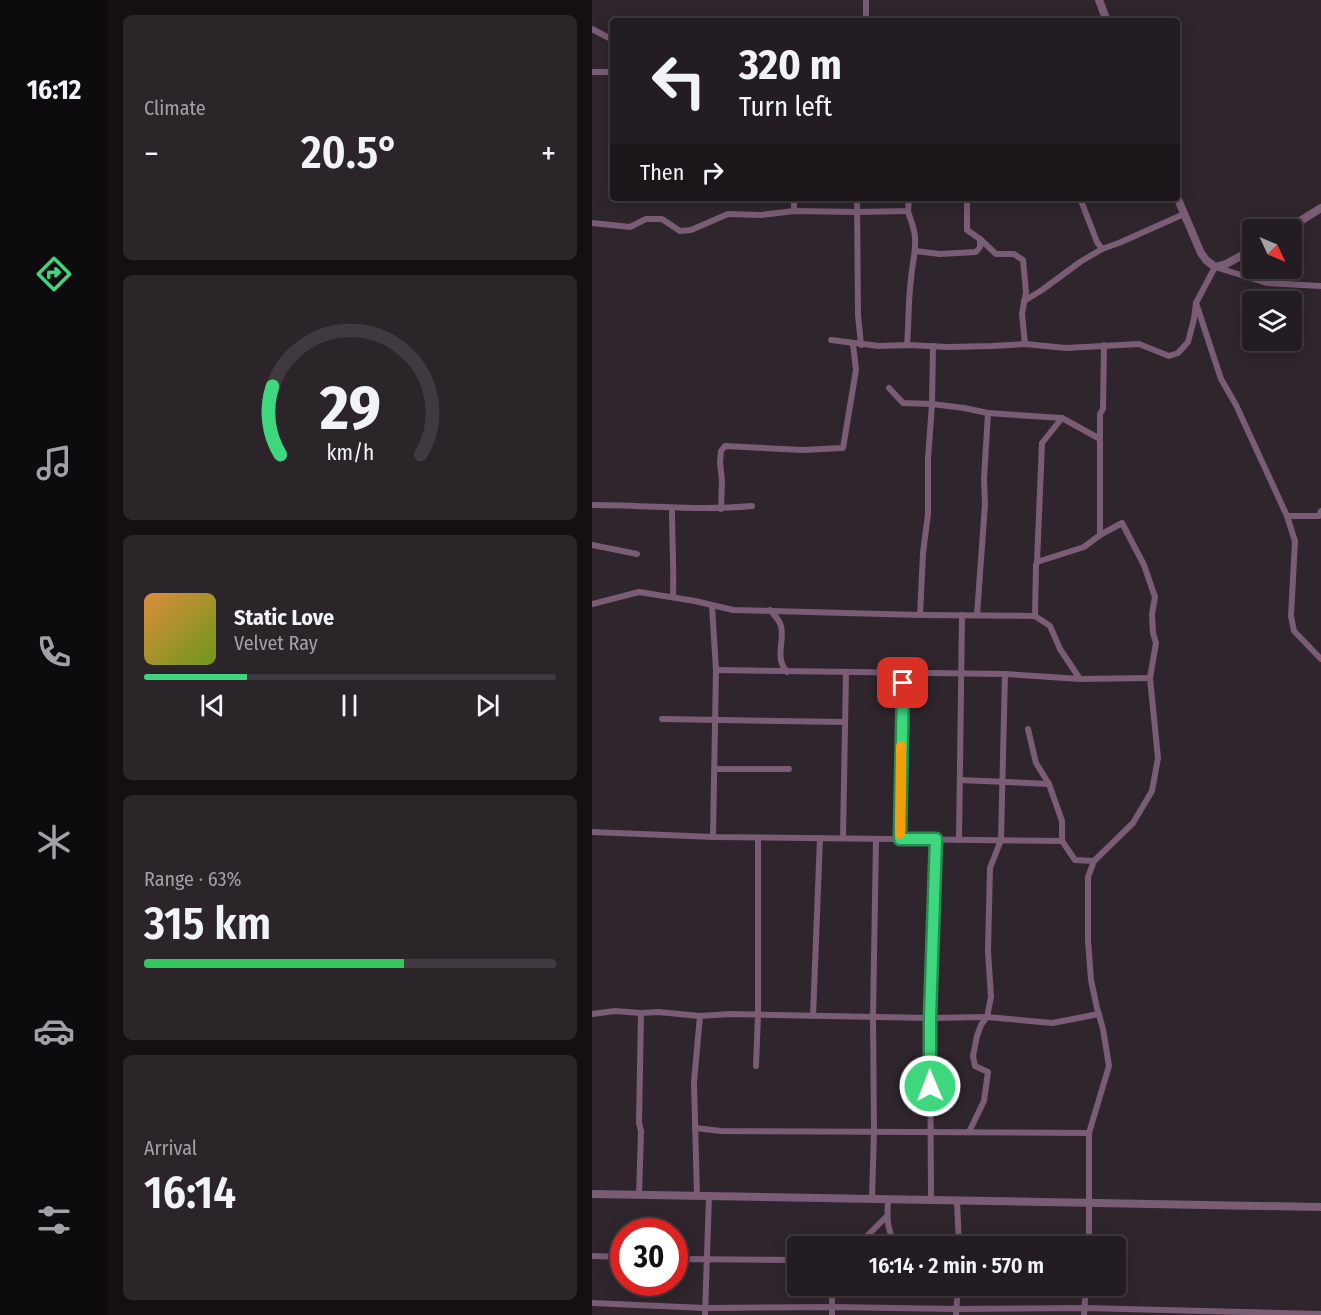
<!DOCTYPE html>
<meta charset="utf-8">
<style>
body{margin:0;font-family:"Fira Sans Condensed",sans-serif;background:#2b252a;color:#f1f3f6;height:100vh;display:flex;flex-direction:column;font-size:22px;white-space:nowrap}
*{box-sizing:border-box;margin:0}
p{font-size:20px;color:#a3a1a5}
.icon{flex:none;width:33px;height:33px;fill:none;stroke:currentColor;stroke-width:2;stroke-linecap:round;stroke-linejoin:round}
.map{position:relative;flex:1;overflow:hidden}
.side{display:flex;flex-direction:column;gap:15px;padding:15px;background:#130f13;width:484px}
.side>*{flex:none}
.guide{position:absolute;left:18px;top:18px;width:570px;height:183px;border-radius:6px;box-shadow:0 3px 15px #0003,0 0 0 2px #403a40;background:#231c22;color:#f1f3f6;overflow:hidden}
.needle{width:39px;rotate:134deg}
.fabs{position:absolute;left:650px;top:219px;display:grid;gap:12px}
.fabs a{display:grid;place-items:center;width:60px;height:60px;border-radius:6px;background:#231c22;box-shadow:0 3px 15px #0003,0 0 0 2px #403a40;font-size:30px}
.speed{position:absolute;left:18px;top:1218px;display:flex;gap:12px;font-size:30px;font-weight:700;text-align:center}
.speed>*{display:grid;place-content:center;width:78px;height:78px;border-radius:50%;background:#231c22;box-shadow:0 3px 15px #0003,0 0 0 2px #403a40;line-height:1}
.speed .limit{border:9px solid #d22;background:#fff;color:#111}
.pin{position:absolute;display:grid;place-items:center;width:51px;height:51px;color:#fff;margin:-26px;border-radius:12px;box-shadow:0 3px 9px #0006}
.me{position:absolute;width:66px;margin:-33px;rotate:359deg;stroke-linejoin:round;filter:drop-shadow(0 0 4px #0008)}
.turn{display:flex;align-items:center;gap:21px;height:126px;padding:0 30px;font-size:27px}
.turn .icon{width:78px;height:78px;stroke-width:2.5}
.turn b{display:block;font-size:42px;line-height:51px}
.then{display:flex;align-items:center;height:57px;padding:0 30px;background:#0003;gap:12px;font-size:22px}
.big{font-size:45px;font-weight:600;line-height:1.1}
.side .widget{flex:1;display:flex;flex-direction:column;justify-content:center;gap:9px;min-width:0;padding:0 21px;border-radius:9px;background:#2b252a}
.side .dial{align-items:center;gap:0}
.dial svg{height:156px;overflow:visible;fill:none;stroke:#403a40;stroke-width:7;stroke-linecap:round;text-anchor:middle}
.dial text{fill:#f1f3f6;stroke:none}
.song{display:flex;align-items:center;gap:18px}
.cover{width:72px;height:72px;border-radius:9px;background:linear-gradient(135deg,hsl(30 70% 55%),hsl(80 70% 35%))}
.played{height:6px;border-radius:3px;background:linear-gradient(90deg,#3ed77d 25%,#403a40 25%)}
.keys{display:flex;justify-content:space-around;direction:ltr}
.heat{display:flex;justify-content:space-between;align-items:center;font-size:33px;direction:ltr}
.charge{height:9px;border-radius:4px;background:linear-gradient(90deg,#34c759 63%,#403a40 0)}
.trip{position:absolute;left:195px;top:1236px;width:339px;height:60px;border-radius:6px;background:#231c22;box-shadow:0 3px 15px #0003,0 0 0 2px #403a40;font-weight:600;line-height:60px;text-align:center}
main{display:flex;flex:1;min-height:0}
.dock{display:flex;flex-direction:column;width:108px;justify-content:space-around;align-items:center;background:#0e0b0e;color:#a3a1a5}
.dock .icon{width:42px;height:42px}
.dock .current{color:#3ed77d}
.dock b{font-size:27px;color:#f1f3f6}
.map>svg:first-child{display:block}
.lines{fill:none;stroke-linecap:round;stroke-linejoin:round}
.minor{stroke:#7a5c75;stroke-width:6}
.tertiary{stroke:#7a5c75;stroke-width:8}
.route-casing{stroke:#288c51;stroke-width:15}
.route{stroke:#3ed77d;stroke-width:10}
.slow{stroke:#f59e0b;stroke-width:10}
</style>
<main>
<nav class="dock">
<b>16:12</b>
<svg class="icon current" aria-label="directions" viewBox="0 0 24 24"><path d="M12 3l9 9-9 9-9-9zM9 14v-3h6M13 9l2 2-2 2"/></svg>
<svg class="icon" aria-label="music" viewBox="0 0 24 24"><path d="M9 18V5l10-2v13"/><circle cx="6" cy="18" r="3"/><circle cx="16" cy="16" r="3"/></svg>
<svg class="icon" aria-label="phone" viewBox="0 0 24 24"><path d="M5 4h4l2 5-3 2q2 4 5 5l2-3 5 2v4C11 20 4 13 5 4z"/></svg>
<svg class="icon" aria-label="climate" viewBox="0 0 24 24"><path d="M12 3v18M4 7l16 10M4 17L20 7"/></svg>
<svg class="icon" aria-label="car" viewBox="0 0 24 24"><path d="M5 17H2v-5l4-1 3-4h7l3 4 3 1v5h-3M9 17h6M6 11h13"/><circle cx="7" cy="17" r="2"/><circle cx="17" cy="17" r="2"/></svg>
<svg class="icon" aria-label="filters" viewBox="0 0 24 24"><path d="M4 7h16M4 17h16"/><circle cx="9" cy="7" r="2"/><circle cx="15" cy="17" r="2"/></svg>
</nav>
<section class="side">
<div class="widget"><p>Climate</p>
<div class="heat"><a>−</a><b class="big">20.5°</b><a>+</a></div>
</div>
<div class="widget dial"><svg viewBox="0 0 100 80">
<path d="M14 69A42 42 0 1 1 86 69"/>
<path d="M14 69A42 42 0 0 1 10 34" stroke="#3ed77d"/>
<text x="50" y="56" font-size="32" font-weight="700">29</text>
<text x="50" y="72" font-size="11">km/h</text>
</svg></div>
<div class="widget">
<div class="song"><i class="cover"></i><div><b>Static Love</b><p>Velvet Ray</p></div></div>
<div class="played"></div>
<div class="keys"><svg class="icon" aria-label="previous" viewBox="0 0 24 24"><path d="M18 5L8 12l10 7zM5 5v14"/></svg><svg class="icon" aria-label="pause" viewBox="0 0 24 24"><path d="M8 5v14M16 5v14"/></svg><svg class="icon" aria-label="next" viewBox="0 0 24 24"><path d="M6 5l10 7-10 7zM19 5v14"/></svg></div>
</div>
<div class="widget"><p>Range · 63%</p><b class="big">315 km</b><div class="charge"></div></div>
<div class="widget"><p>Arrival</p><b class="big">16:14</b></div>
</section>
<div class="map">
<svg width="729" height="1315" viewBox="0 0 729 1315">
<rect width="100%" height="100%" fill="#2f252d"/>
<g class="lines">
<!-- minor -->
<g class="minor">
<path d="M106 21H132"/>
<path d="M274 21V0"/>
<path d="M0 29 21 40"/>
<path d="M0 72H21"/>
<path d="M202 198V211"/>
<path d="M265 198 266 315 269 345"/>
<path d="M375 198V230L388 239"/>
<path d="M397 198 488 199"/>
<path d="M488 198 505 242 510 249"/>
<path d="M0 223 38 227 54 219H70L88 231 99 230 136 214 169 215 202 211 266 212 316 211 317 198"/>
<path d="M323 251 348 254 384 252 388 247V239L404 254H422L431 260 434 292 430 314 433 344"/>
<path d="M432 301 450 290 488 262 510 249 527 243 592 214"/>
<path d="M605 306 629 379 644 405 695 516 703 541 699 616 702 631 729 659"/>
<path d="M239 340 287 346 315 345 357 347 400 346 433 344 474 348 547 344 577 356 586 353 596 342 602 319 604 303 623 267 675 283 729 286"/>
<path d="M315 345C317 323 316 301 319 279 320 265 324 252 323 238 323 229 318 219 316 211"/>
<path d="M297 388 311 403 340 404 372 408 396 413 470 418 508 439"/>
<path d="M0 505C53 505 106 511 160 506"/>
<path d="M80 508C80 538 82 567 81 597"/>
<path d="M129 509 130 481 128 462 129 451 133 446 211 450 251 448 264 370 261 344"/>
<path d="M695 516H727L729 511"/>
<path d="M0 545 45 554"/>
<path d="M445 562 492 547 508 535"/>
<path d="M0 604 47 592 103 601 141 610 328 615 443 616 458 626 468 649 488 679"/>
<path d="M120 606 124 670 121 837"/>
<path d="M178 610C182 615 187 619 189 626 193 642 182 657 195 672"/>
<path d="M328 615 331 553 336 514V459L340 404 341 346"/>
<path d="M385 615 393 504 392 479 396 413"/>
<path d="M443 616 444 565 445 562 450 443 470 418"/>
<path d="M124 670 413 674 488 679 558 678"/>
<path d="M70 719 253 722"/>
<path d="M436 729 444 763 457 784 470 821V841L483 860 502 861"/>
<path d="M122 769H197"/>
<path d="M368 780 457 784"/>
<path d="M0 832 121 837 470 841"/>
<path d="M251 838 254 673"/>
<path d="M307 839 311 673"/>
<path d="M367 840 370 615"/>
<path d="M0 1014 23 1011 49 1013 66 1012 108 1016 138 1014 338 1018 395 1017 460 1023 507 1014"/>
<path d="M221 1016 228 838"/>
<path d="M164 1066 166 1015V838"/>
<path d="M103 1128 129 1131 497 1133"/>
<path d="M377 1132 392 1101 396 1072 383 1066 381 1056 385 1036 389 1025 395 1017 399 997 396 951 398 868 409 840 413 674"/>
<path d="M47 1195 49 1131 47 1123 49 1013"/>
<path d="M105 1196 102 1082 108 1016"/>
<path d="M280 1199 282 1131 281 1017 284 839"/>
<path d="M296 1200C295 1216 294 1234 307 1246"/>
<path d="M339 1200 338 1018 344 839"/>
<path d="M365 1201 367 1246"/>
<path d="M265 1246 295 1216"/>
<path d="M497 1246V1133L517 1066 511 1029 505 1008 499 980 496 940V877L502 861 541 823 560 791 566 758 558 678 564 643 561 633 560 614 563 597 552 565 530 523 508 535V414L511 409 512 345"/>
<path d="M0 1256 32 1257"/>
<path d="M82 1259 206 1260"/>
<path d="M0 1303 113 1308 240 1307 365 1309 493 1308 729 1314"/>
<path d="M113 1315 117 1196"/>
<path d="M240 1315V1286"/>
<path d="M364 1315 366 1286"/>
<path d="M492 1315 494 1286"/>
</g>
<!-- tertiary -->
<g class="tertiary">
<path d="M507 0 515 21"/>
<path d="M585 197 609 253 614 260 623 267 634 264 660 250"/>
<path d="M694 230 729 208"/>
<path d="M0 1194 729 1207"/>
</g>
</g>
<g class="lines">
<defs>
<path id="route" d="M311 683 308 839H344L338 1018V1086"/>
</defs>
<!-- route casing -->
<use href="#route" class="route-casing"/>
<!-- route -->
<use href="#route" class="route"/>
<!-- slow -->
<path class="slow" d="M308 834 309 746"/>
</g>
</svg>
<div class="fabs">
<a><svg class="needle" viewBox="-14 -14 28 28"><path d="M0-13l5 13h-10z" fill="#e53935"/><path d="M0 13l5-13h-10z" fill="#a3a1a5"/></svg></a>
<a><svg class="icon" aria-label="layers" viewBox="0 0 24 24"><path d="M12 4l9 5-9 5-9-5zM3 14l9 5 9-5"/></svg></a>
</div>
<div class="speed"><div class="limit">30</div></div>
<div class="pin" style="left:311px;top:683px;background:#d93025"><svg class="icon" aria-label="arrive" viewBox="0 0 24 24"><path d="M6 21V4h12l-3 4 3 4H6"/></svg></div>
<svg class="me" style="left:338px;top:1086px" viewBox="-20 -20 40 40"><circle r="17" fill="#3ed77d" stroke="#fff" stroke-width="3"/><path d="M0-11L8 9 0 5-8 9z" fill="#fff"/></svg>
<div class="trip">16:14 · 2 min · 570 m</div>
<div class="guide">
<div class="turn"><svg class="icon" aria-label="left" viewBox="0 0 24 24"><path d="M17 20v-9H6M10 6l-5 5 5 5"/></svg><div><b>320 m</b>Turn left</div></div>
<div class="then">Then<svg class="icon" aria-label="right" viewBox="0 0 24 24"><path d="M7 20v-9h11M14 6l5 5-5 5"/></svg></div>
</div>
</div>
</main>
